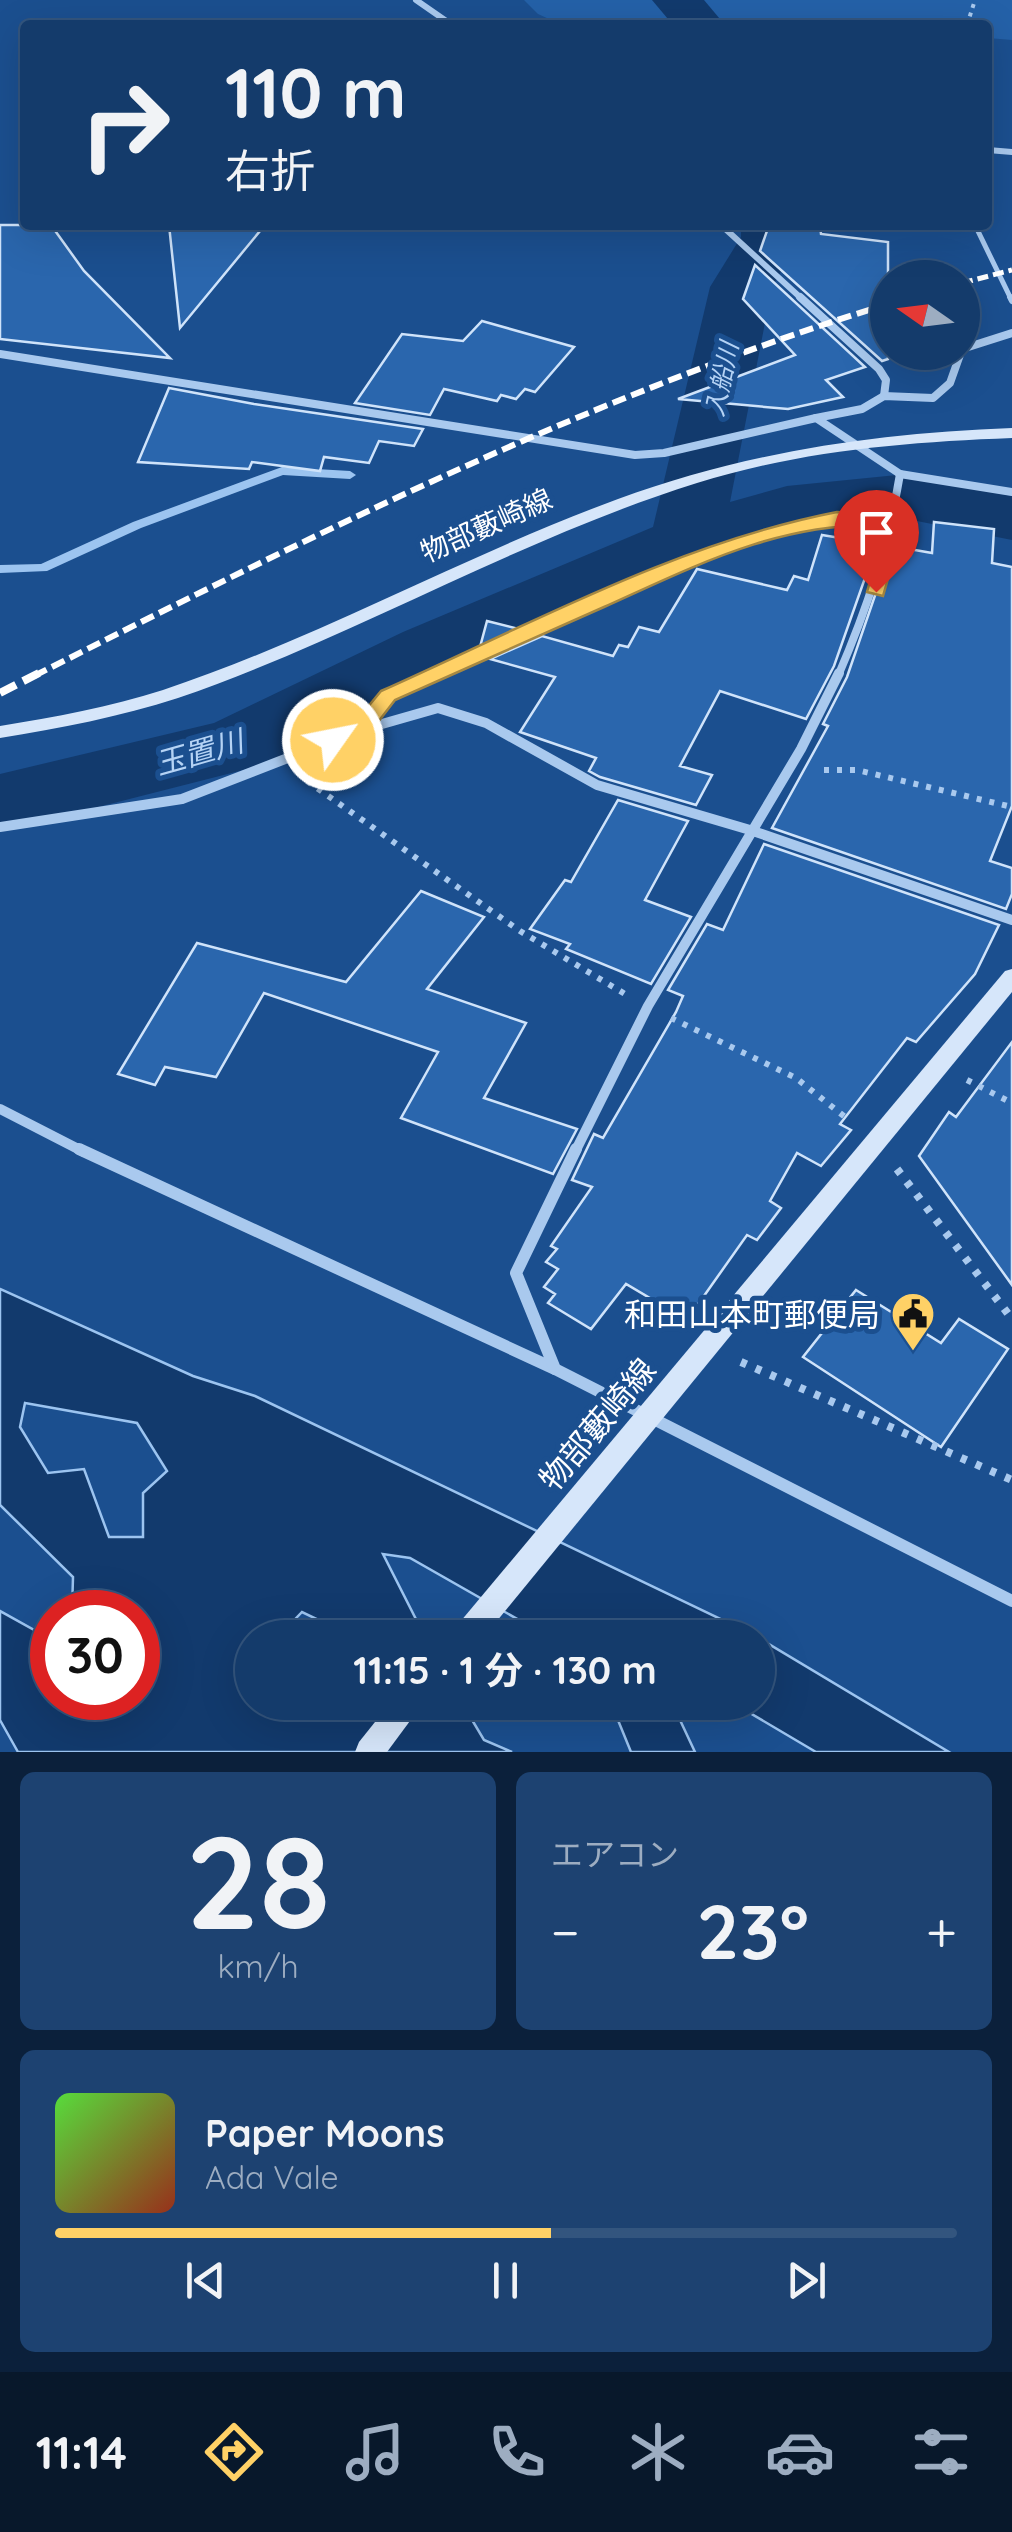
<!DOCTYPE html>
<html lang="ja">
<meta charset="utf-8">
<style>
body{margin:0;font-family:Quicksand,"Noto Sans JP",sans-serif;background:#1d4271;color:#f1f3f6;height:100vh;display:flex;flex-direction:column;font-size:38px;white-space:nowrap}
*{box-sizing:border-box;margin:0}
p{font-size:32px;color:#9dadc1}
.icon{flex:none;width:55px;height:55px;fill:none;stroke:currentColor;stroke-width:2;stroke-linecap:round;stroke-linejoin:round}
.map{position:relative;height:1752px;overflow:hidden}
.details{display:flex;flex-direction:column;gap:20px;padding:20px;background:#0b203b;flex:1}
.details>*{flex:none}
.top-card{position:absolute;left:20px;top:20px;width:972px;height:210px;border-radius:10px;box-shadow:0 10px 40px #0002,0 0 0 2px #33557e;background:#143b6b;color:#f1f3f6;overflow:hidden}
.needle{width:65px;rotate:284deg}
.controls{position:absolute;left:870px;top:260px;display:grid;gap:20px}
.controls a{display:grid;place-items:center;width:110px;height:110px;border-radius:50%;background:#143b6b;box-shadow:0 10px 40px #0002,0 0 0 2px #33557e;font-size:50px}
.speed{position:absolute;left:30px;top:1590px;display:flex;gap:20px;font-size:50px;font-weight:700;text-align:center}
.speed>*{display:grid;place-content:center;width:130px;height:130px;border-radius:50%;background:#143b6b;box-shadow:0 10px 40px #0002,0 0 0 2px #33557e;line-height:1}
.speed .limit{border:15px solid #d22;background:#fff;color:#111}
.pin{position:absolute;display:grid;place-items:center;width:85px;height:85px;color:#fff;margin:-102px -42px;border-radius:50% 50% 50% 0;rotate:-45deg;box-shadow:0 0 10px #0007}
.pin .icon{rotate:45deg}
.me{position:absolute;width:110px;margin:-55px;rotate:57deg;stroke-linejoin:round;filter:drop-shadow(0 0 8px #0008)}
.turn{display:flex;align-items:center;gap:35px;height:210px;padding:0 40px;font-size:45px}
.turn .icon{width:130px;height:130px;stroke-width:2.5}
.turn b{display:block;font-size:70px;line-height:85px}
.big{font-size:75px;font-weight:700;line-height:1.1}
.details .card{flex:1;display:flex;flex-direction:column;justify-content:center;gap:15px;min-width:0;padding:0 35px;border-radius:15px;background:#1d4271}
.details .dial{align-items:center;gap:0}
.dial b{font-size:130px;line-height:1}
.song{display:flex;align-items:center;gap:30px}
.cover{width:120px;height:120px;border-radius:15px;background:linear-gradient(135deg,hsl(110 70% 55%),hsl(10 70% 35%))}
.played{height:10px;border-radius:5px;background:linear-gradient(90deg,#ffd166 55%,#33557e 55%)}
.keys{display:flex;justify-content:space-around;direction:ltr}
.heat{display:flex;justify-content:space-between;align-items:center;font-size:55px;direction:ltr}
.details .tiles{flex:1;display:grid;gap:20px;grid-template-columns:1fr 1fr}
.card:last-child{grid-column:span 2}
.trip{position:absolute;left:235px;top:1620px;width:540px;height:100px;border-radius:50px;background:#143b6b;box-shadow:0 10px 40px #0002,0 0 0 2px #33557e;font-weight:700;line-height:100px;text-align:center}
.tabs{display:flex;height:160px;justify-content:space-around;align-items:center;background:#08182b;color:#9dadc1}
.tabs .icon{width:70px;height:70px}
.tabs .active{color:#ffd166}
.tabs b{font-size:45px;color:#f1f3f6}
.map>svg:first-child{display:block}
.green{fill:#2461a8}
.water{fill:#123a6d;stroke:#9cc4f0;stroke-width:2.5;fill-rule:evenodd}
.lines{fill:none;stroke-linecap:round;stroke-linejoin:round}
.stream{fill:#9cc4f0;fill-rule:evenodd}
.river{fill:#123a6d;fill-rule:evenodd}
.building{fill:#2a66ad;stroke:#cfe3fa;stroke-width:2.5}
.path-far2{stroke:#a9c9ee;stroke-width:4;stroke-dasharray:4 5;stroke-linecap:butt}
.path-far1{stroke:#a9c9ee;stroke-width:6;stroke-dasharray:5 8;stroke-linecap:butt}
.path{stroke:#a9c9ee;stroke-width:8;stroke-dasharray:6 10;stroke-linecap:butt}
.service-far1{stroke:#a9c9ee;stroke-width:5}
.service{stroke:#a9c9ee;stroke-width:6}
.minor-far3{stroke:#a9c9ee;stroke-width:6}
.minor-far2{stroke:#a9c9ee;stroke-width:8}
.minor-far1{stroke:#a9c9ee;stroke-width:10}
.minor{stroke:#a9c9ee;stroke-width:12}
.secondary{fill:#d6e6fa;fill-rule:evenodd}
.rail-far2{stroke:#fff;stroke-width:5;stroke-dasharray:11 5;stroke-linecap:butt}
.rail-far1{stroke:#fff;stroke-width:6;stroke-dasharray:14 6;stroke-linecap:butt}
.rail{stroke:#fff;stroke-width:8;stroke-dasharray:18 8;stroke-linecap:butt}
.route{fill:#ffd166;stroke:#a68842;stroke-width:2.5}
.labels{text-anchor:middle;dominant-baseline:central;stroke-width:10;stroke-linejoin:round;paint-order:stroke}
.far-water-label{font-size:25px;font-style:italic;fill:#b5d3f5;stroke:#1b4f8f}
.street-label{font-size:28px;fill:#fff;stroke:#1b4f8f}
.water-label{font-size:30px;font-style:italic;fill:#b5d3f5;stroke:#1b4f8f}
.near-poi-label{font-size:32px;fill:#fff;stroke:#1b4f8f;text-anchor:end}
.near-street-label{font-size:32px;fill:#fff;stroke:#1b4f8f}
</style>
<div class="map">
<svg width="1012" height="1752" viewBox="0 0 1012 1752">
<rect width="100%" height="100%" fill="#1b4f8f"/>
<!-- green -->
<path class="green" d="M524 0H1012V40L988 38V25H562L538 14Z"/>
<!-- water -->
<g class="water">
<path d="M0 1289 193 1376 255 1396 752 1634 949 1752H816L733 1703 758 1702V1638L549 1637 410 1558 383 1554 425 1637H354L302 1612 278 1637 252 1638V1702L321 1703 332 1718 367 1703H462L484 1740 512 1752H18L0 1720V1611L52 1640V1698H138V1612H72L73 1577 0 1505ZM25 1403 137 1423 167 1471 143 1493V1537H109L84 1469 48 1473 20 1427Z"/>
<path d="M611 1703H672L695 1752H631Z"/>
</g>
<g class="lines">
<!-- stream -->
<path class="stream" d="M282 467 350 471 356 475 350 479 283 475 141 528 47 571 0 573V565L41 564 133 522Z"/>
<!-- river -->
<g class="river">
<path d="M652 0H704L725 25H673Z"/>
<path d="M741 225H801V237L772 287 730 502 787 486 897 475 1012 496V540L897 517 795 528 712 554 457 666 267 764 0 832V774L214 723 403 632 653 527 710 287 741 237Z"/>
</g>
</g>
<!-- building -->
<g class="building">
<path d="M0 225H51L84 271 170 358 0 339Z"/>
<path d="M169 225H265L180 328Z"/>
<path d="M769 225H820L821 234 888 242V359L882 361 760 251Z"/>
<path d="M755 265 865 367 826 380 843 397 788 409 678 399 795 355 743 299Z"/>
<path d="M482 321 574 347 535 392 525 389 516 399 501 395 497 401 444 389 430 415 355 403 402 334 463 341Z"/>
<path d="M169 388 254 404 423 429 414 446 379 441 369 463 324 457 320 471 252 462 249 469 138 462Z"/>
<path d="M934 522 994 529 992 563 1012 567V806L990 861 1012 868V894L1006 909 772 828 828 726 823 724 847 677 892 546 932 553Z"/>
<path d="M822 535 877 544 834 666 806 719 720 691 680 766 712 775 696 805 600 777 589 771 596 758 520 732 555 677 490 659 542 636 613 656 619 645 628 647 639 627 659 632 697 569 787 590 794 576 808 580Z"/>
<path d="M487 621 519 629 480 647Z"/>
<path d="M618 800 688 821 645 900 691 917 651 984 566 949 570 944 530 929 565 880 571 882Z"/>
<path d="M764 844 999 925 975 974 916 1042 907 1038 840 1124 851 1130 821 1166 797 1153 770 1201 781 1208 757 1240 747 1235 687 1320 626 1284 591 1329 548 1303 555 1294 544 1287 558 1269 546 1262 557 1249 551 1246 592 1187 572 1180 594 1134 603 1138 676 1012 683 996 668 990 707 924 723 930Z"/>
<path d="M421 891 484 917 427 989 526 1023 484 1098 577 1129 553 1174 401 1118 438 1052 264 993 216 1077 165 1067 155 1085 118 1074 197 943 346 982Z"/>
<path d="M1012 1042V1285L919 1156 949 1112 956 1117Z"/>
<path d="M856 1290 941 1343 959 1319 1008 1349 941 1447 803 1357Z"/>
</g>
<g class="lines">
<!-- path-far2 -->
<path class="path-far2" d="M967 25 975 0"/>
<!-- path-far1 -->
<g class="path-far1">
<path d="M824 770H857L1012 807"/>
<path d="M307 781 520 931 625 994"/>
<path d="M671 1018 796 1078 850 1121"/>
<path d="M967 1080 1012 1103"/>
</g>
<!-- path -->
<g class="path">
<path d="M897 1169 1012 1319"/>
<path d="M741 1362 1012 1480"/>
</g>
<!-- service-far1 -->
<path class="service-far1" d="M975 225 1011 299"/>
<!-- service -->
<path class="service" d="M1010 297 1012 301"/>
<!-- minor-far3 -->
<g class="minor-far3">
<path d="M416 0 452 25"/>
<path d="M988 150 1012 152"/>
<path d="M721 225 802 299"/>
</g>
<!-- minor-far2 -->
<g class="minor-far2">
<path d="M800 297 879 369 886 380 884 396"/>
<path d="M962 349 1012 333"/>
<path d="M0 354 635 455 664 453 816 418 900 474 1012 492"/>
<path d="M816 418 862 409 884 396 933 398 950 383 961 352"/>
<path d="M433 676 710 552 780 529 837 517 896 521"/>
<path d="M838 676C867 609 888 546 900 474"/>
</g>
<!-- minor-far1 -->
<g class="minor-far1">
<path d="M361 730 438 708 486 723 597 785 750 830 1012 920"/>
<path d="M0 827 182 799 360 730 388 696 439 673"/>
<path d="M0 1109 84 1152"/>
<path d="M575 1152 648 1006 801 749 839 673"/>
</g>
<!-- minor -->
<g class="minor">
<path d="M79 1149 555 1369"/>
<path d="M576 1149 516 1273 555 1369 1012 1601"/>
</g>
<!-- secondary -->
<g class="secondary">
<path d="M1012 428V438C906 442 799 451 697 483 518 539 355 637 178 698 120 717 60 728 0 738V726C55 717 110 707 163 690 319 638 463 556 618 499 746 452 876 433 1012 428Z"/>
<path d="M1012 969V992L483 1638H451L455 1628 1005 971Z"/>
<path d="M391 1702H424L387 1752H355L359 1742Z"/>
</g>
<!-- rail-far2 -->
<path class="rail-far2" d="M962 283 1012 270"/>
<!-- rail-far1 -->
<path class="rail-far1" d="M34 676C313 535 589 396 888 304"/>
<!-- rail -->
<path class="rail" d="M0 693 39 673"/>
</g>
<!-- route -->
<path class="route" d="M837 512 896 515 905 520 883 596 867 592 885 526C783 520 695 566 604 607 534 638 465 669 395 700L368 735 333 748 322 740 353 725 381 691C529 625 677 543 837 512Z"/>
<!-- icons -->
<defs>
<symbol id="civic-pin" viewBox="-11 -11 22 30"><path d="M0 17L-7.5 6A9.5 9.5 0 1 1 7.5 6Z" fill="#ffd166" stroke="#1b4f8f"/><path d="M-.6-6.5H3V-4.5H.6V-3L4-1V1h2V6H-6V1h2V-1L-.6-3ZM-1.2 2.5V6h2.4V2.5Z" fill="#111"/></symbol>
</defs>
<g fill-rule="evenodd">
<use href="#civic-pin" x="888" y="1289" width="50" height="68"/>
</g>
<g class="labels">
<!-- far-water labels -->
<g class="far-water-label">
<text transform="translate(721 379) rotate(-78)">入船川</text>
</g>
<!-- street labels -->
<g class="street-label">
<text transform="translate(486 525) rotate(-24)">物部藪崎線</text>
</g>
<!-- water labels -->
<g class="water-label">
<text transform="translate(199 752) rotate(-16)">玉置川</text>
</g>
<!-- near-poi labels -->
<g class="near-poi-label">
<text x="880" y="1314">和田山本町郵便局</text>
</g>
<!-- near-street labels -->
<g class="near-street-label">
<text transform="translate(597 1424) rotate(-50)">物部藪崎線</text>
</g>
</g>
</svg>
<div class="controls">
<a><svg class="needle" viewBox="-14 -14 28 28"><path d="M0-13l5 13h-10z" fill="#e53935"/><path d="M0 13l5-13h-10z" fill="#9dadc1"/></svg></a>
</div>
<div class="speed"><div class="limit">30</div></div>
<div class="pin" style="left:876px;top:592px;background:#d93025"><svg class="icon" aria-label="arrive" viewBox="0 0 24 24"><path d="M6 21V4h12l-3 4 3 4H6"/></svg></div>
<svg class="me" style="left:333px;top:740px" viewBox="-20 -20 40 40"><circle r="17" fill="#ffd166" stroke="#fff" stroke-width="3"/><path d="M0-11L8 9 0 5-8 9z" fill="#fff"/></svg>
<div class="trip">11:15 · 1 分 · 130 m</div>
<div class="top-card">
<div class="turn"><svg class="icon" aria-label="right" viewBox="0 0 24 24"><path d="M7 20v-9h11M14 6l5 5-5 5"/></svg><div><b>110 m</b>右折</div></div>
</div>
</div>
<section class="details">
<div class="tiles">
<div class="card dial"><b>28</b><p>km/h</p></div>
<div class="card"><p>エアコン</p>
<div class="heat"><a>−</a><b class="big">23°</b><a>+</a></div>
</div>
<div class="card">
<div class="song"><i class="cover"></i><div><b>Paper Moons</b><p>Ada Vale</p></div></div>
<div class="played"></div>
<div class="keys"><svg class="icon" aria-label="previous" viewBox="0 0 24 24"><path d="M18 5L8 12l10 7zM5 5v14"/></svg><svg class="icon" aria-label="pause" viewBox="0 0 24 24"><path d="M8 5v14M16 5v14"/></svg><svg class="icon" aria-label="next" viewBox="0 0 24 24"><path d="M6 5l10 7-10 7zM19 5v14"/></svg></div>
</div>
</div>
</section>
<nav class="tabs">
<b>11:14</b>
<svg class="icon active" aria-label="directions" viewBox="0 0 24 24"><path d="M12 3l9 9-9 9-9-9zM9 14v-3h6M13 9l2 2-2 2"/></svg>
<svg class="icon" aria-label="music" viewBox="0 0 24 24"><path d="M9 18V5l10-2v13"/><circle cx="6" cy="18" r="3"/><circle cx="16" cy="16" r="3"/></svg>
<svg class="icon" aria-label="phone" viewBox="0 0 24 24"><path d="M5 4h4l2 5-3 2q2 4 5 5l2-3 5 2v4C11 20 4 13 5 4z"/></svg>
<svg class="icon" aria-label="climate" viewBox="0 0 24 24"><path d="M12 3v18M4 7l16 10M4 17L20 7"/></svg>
<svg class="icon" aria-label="car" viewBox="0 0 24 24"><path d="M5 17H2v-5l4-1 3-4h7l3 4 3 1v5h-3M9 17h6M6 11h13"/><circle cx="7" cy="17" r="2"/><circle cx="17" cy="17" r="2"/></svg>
<svg class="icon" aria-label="filters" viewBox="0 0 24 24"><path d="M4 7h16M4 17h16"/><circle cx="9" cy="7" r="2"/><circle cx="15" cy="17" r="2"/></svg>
</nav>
